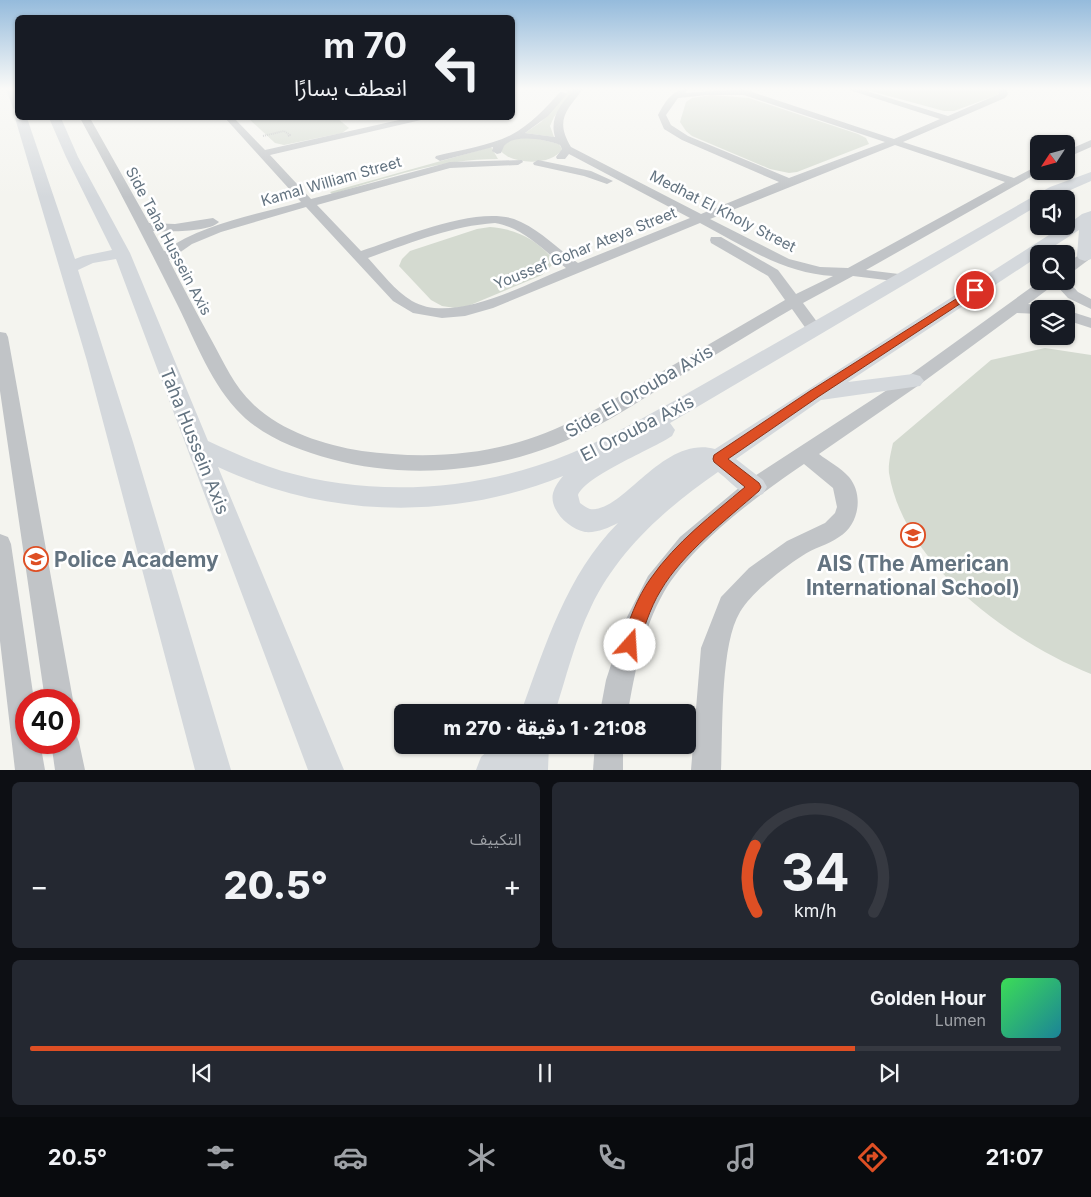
<!DOCTYPE html>
<html lang="ar">
<meta charset="utf-8">
<style>
body{margin:0;font-family:Inter,"Noto Sans Arabic",sans-serif;background:#242831;color:#f1f3f6;direction:rtl;height:100vh;display:flex;flex-direction:column;font-size:19px;white-space:nowrap}
*{box-sizing:border-box;margin:0}
p{font-size:16px;color:#9ea1a6}
.icon{flex:none;width:28px;height:28px;fill:none;stroke:currentColor;stroke-width:2;stroke-linecap:round;stroke-linejoin:round}
.map{position:relative;height:770px;overflow:hidden;direction:ltr}
.drawer{display:flex;flex-direction:column;gap:12px;padding:12px;background:#0d0f14;flex:1}
.drawer>*{flex:none}
.banner{position:absolute;left:15px;top:15px;width:500px;height:105px;border-radius:8px;box-shadow:0 1px 4px #0004;direction:rtl;background:#171b24;color:#f1f3f6;overflow:hidden}
.needle{width:32px;rotate:234deg}
.fabs{position:absolute;left:1030px;top:135px;display:grid;gap:10px}
.fabs a{display:grid;place-items:center;width:45px;height:45px;border-radius:8px;background:#171b24;box-shadow:0 1px 4px #0004;font-size:25px}
.speed{position:absolute;left:15px;top:689px;display:flex;gap:10px;font-size:25px;font-weight:700;text-align:center}
.speed>*{display:grid;place-content:center;width:65px;height:65px;border-radius:50%;background:#171b24;box-shadow:0 1px 4px #0004;line-height:1}
.speed .limit{border:8px solid #d22;background:#fff;color:#111}
.pin{position:absolute;display:grid;place-items:center;width:42px;height:42px;color:#fff;margin:-21px;border:2px solid #fff;border-radius:50%;box-shadow:0 1px 5px #0007}
.me{position:absolute;width:55px;margin:-28px;rotate:19deg;stroke-linejoin:round;filter:drop-shadow(0 0 4px #0008)}
.turn{display:flex;align-items:center;gap:18px;height:105px;padding:0 25px;font-size:22px}
.turn .icon{width:65px;height:65px;stroke-width:2.5}
.turn b{display:block;font-size:35px;line-height:42px}
.big{font-size:38px;font-weight:800;line-height:1.1}
.drawer .tile{flex:1;display:flex;flex-direction:column;justify-content:center;gap:8px;min-width:0;padding:0 18px;border-radius:8px;background:#242831}
.drawer .dial{align-items:center;gap:0}
.dial svg{height:130px;overflow:visible;fill:none;stroke:#363941;stroke-width:7;stroke-linecap:round;text-anchor:middle}
.dial text{fill:#f1f3f6;stroke:none}
.song{display:flex;align-items:center;gap:15px}
.cover{width:60px;height:60px;border-radius:8px;background:linear-gradient(135deg,hsl(130 70% 55%),hsl(190 70% 35%))}
.played{height:5px;border-radius:2px;background:linear-gradient(90deg,#de4f24 80%,#363941 80%)}
.keys{display:flex;justify-content:space-around;direction:ltr}
.heat{display:flex;justify-content:space-between;align-items:center;font-size:28px;direction:ltr}
.drawer .tiles{flex:1;display:grid;gap:12px;grid-template-columns:1fr 1fr}
.tile:last-child{grid-column:span 2}
.trip{position:absolute;left:394px;top:704px;width:302px;height:50px;border-radius:8px;background:#171b24;box-shadow:0 1px 4px #0004;font-weight:800;line-height:50px;text-align:center;direction:rtl}
.menu{display:flex;height:80px;justify-content:space-around;align-items:center;background:#090b0e;color:#9ea1a6}
.menu .icon{width:35px;height:35px}
.menu .on{color:#de4f24}
.menu b{font-size:22px;color:#f1f3f6}
.map>svg:first-child{display:block}
.green{fill:#d4dad0}
.lines{fill:none;stroke-linecap:round;stroke-linejoin:round}
.path-far1{stroke:#babcbe;stroke-width:2;stroke-dasharray:1 1;stroke-linecap:butt}
.path{stroke:#babcbe;stroke-width:2.5;stroke-dasharray:2.5 2.5;stroke-linecap:butt}
.minor{fill:#c1c4c7;fill-rule:evenodd}
.major{fill:#d4d8dc;fill-rule:evenodd}
.route{fill:#de4f24;stroke:#903317}
.labels{text-anchor:middle;dominant-baseline:central;stroke-width:5;stroke-linejoin:round;paint-order:stroke}
.far-street-label{font-size:15px;fill:#637380;stroke:#fff}
.street-label{font-size:18px;fill:#637380;stroke:#fff}
.near-poi-label{font-size:21px;font-weight:bold;fill:#637380;stroke:#fff;text-anchor:start}
</style>
<div class="map">
<svg width="1091" height="770" viewBox="0 0 1091 770">
<rect width="100%" height="100%" fill="#f4f4ef"/>
<!-- green -->
<g class="green">
<path d="M570 89H575L554 117 550 126 554 137 525 133 541 122Z"/>
<path d="M863 89H995L999 92 997 95 954 111H944Z"/>
<path d="M711 95 749 98 858 134 866 138 869 144 797 172 789 173 770 169 692 136 686 131 680 122 686 102 692 98Z"/>
<path d="M248 118H337L349 128 342 133 284 145 275 143Z"/>
<path d="M530 137 559 144 562 149C553 166 512 165 501 151L503 145 511 140Z"/>
<path d="M491 147 498 159C440 159 387 178 332 194L330 192Z"/>
<path d="M490 227C515 229 536 239 553 259L552 265 542 275 535 278 468 306 455 308 442 306 431 300 399 266 402 259 410 251 477 229Z"/>
<path d="M1045 348 1091 355V674C1010 641 904 565 889 473 888 464 891 452 893 443L991 360Z"/>
</g>
<g class="lines">
<!-- path-far1 -->
<path class="path-far1" d="M263 136 284 131 290 135 288 136"/>
<!-- path -->
<path class="path" d="M505 287 498 279 509 275 518 281"/>
<!-- minor -->
<g class="minor">
<path d="M574 89H583C566 111 555 120 571 147L701 214 779 182 682 140 664 129 658 115C665 102 672 89 688 89L685 93 743 89 894 139 940 119 846 89H860L948 116 999 94 998 89H1006L1008 94 1005 98 903 142 1014 178 1039 165V171H1041L866 270 907 275 909 278 907 281 902 282 853 276 803 303 823 330 821 333H809L792 309C751 333 711 358 670 382 646 397 622 413 597 426 517 469 419 483 331 459 297 450 260 436 236 409 208 378 193 335 174 298 144 238 113 178 80 118H90L149 223 175 224 213 218 219 222C210 232 167 232 153 231L164 251C204 223 255 215 301 202L225 118H234L265 150 408 118H422L421 120 270 155 311 199 450 162 522 160 523 162 518 165 450 168 317 205 361 251C401 238 474 206 514 219 538 228 558 249 578 263L690 218 569 154 565 159H557L556 157 562 149 560 145C548 140 514 133 504 146 503 148 502 151 501 153L497 154 492 151 493 147 440 161 435 158 436 156C460 150 489 146 511 135 530 125 546 108 560 92H563L567 94 548 116 525 133 555 137C549 117 562 103 574 89ZM707 95H744L885 142 789 178 688 136 671 125 666 115 678 98ZM895 145 1005 182 848 268 820 267 789 259 710 219ZM306 207 393 301 413 313 442 318 465 316 493 308 700 223C742 245 784 274 833 276L796 294 778 270 721 237H711L710 240 711 243 768 276 785 300C741 326 696 352 651 378 609 402 567 428 519 442 469 457 414 458 362 451 324 445 281 431 253 404 234 386 224 363 212 341 197 314 183 287 169 260L192 244 221 232ZM495 223C524 228 544 251 566 268 526 284 453 325 412 301 395 291 381 272 368 258 410 243 451 226 495 223Z"/>
<path d="M1091 140V147L1066 158V151Z"/>
<path d="M538 160 591 171 613 181 607 184 584 176 534 165 533 163Z"/>
<path d="M1091 248V258L1071 273 1066 274V263Z"/>
<path d="M1066 279 1078 292 1091 299V309L1068 298 1055 284 1028 304 1044 306 1046 309H1039V314L1017 313 919 385 819 454C828 461 841 468 849 477 864 495 859 525 839 537 828 545 813 548 802 556 782 569 753 591 740 612 720 645 723 729 721 770H691L701 648 721 597 749 568 787 541 825 523 835 513 837 507 833 488 804 464C758 495 692 544 664 592 643 629 635 671 628 712H600L606 680 626 619 648 576 680 537 747 481 907 377 1040 281H1066Z"/>
<path d="M1066 310 1091 318V328L1066 320Z"/>
<path d="M0 332 6 333 8 337 73 700 69 710V700H45L0 391Z"/>
<path d="M0 534 8 537 11 544 34 700H26V742H40L45 770H15L0 641Z"/>
<path d="M69 729 75 732 79 742 85 770H55L51 742H69Z"/>
<path d="M595 745H623V770H593Z"/>
</g>
<!-- major -->
<g class="major">
<path d="M6 89H16L18 111 13 108Z"/>
<path d="M18 116V118H27L75 259 83 256 112 250 66 157 49 118H61L78 157 130 253 208 441C232 452 256 463 282 471 365 495 454 492 536 466 584 451 630 425 674 401L1050 187 1091 172V181L1050 199H1039V205L670 423 675 430 672 436C651 450 587 475 578 495L580 503C583 505 587 508 590 509 623 514 662 435 715 449L1063 226H1066L1082 214 1091 211V259L1085 261 1079 259 1077 256 1079 230 1042 254H1039V256L848 382 913 374 920 376 924 381 920 386 821 400 736 459 763 480 767 487 763 494C744 501 732 482 718 472 667 507 618 550 591 607 575 640 566 678 555 712H521C546 644 566 576 618 523 608 528 597 533 585 532 569 529 549 510 553 493 555 486 559 481 563 476 452 521 327 518 218 467L344 770H308L116 259 93 263 78 270 133 442 231 770H195L87 361 15 118Z"/>
<path d="M494 745H549L548 770H476L481 757Z"/>
</g>
</g>
<!-- sky -->
<linearGradient id="sky" x2="0" y2="1"><stop stop-color="#95bbdc"/><stop offset="0.45" stop-color="#fafaf8"/><stop offset="1" stop-color="#fafaf8" stop-opacity="0"/></linearGradient>
<rect width="1091" height="197" fill="url(#sky)"/>
<!-- route -->
<path class="route" d="M975 287 979 290 978 292 818 397 728 459 759 483 761 487 759 491C727 519 682 554 661 590 649 609 644 631 635 651L630 653 624 651 621 645C628 623 637 597 651 578 676 542 712 515 745 487L714 462 713 459 714 455 810 391Z"/>
<!-- icons -->
<defs>
<symbol id="school-ring" viewBox="-11 -11 22 22"><circle r="9.5" fill="#fff" stroke="#de4f24" stroke-width="1.5"/><path d="M0-5L7-2L0 1L-7-2ZM-4 1L0 2.5L4 1V4Q0 6-4 4Z" fill="#de4f24"/></symbol>
<symbol id="university-ring" viewBox="-11 -11 22 22"><circle r="9.5" fill="#fff" stroke="#de4f24" stroke-width="1.5"/><path d="M0-5L7-2L0 1L-7-2ZM-4 1L0 2.5L4 1V4Q0 6-4 4Z" fill="#de4f24"/></symbol>
</defs>
<g fill-rule="evenodd">
<use href="#school-ring" x="899" y="521" width="28" height="28"/>
<use href="#university-ring" x="22" y="545" width="28" height="28"/>
</g>
<g class="labels">
<!-- far-street labels -->
<g class="far-street-label">
<text transform="translate(331 181) rotate(-16)">Kamal William Street</text>
<text transform="translate(723 211) rotate(27)">Medhat El Kholy Street</text>
<text transform="translate(169 241) rotate(62)">Side Taha Hussein Axis</text>
<text transform="translate(585 248) rotate(-22)">Youssef Gohar Ateya Street</text>
</g>
<!-- street labels -->
<g class="street-label">
<text transform="translate(639 391) rotate(-30)">Side El Orouba Axis</text>
<text transform="translate(637 428) rotate(-27)">El Orouba Axis</text>
<text transform="translate(195 441) rotate(68)">Taha Hussein Axis</text>
</g>
<!-- near-poi labels -->
<g class="near-poi-label">
<text x="54" y="559">Police Academy</text>
<text x="913" y="563" text-anchor="middle">AIS (The American<tspan x="913" dy="24">International School)</tspan></text>
</g>
</g>
</svg>
<div class="fabs">
<a><svg class="needle" viewBox="-14 -14 28 28"><path d="M0-13l5 13h-10z" fill="#e53935"/><path d="M0 13l5-13h-10z" fill="#9ea1a6"/></svg></a>
<a><svg class="icon" aria-label="sound" viewBox="0 0 24 24"><path d="M4 9h4l5-4v14l-5-4H4zM17 9q2 3 0 6"/></svg></a>
<a><svg class="icon" aria-label="search" viewBox="0 0 24 24"><circle cx="10" cy="10" r="6"/><path d="M15 15l6 6"/></svg></a>
<a><svg class="icon" aria-label="layers" viewBox="0 0 24 24"><path d="M12 4l9 5-9 5-9-5zM3 14l9 5 9-5"/></svg></a>
</div>
<div class="speed"><div class="limit">40</div></div>
<div class="pin" style="left:975px;top:290px;background:#d93025"><svg class="icon" aria-label="arrive" viewBox="0 0 24 24"><path d="M6 21V4h12l-3 4 3 4H6"/></svg></div>
<svg class="me" style="left:630px;top:645px" viewBox="-20 -20 40 40"><circle r="19" fill="#fff"/><path d="M0-13L10 11 0 6-10 11z" fill="#de4f24"/></svg>
<div class="trip">21:08 · 1 دقيقة · 270 m</div>
<div class="banner">
<div class="turn"><svg class="icon" aria-label="left" viewBox="0 0 24 24"><path d="M17 20v-9H6M10 6l-5 5 5 5"/></svg><div><b>70 m</b>انعطف يسارًا</div></div>
</div>
</div>
<section class="drawer">
<div class="tiles">
<div class="tile dial"><svg viewBox="0 0 100 80">
<path d="M14 69A42 42 0 1 1 86 69"/>
<path d="M14 69A42 42 0 0 1 13 28" stroke="#de4f24"/>
<text x="50" y="56" font-size="32" font-weight="700">34</text>
<text x="50" y="72" font-size="11">km/h</text>
</svg></div>
<div class="tile"><p>التكييف</p>
<div class="heat"><a>−</a><b class="big">20.5°</b><a>+</a></div>
</div>
<div class="tile">
<div class="song"><i class="cover"></i><div><b>Golden Hour</b><p>Lumen</p></div></div>
<div class="played"></div>
<div class="keys"><svg class="icon" aria-label="previous" viewBox="0 0 24 24"><path d="M18 5L8 12l10 7zM5 5v14"/></svg><svg class="icon" aria-label="pause" viewBox="0 0 24 24"><path d="M8 5v14M16 5v14"/></svg><svg class="icon" aria-label="next" viewBox="0 0 24 24"><path d="M6 5l10 7-10 7zM19 5v14"/></svg></div>
</div>
</div>
</section>
<nav class="menu">
<b>21:07</b>
<svg class="icon on" aria-label="directions" viewBox="0 0 24 24"><path d="M12 3l9 9-9 9-9-9zM9 14v-3h6M13 9l2 2-2 2"/></svg>
<svg class="icon" aria-label="music" viewBox="0 0 24 24"><path d="M9 18V5l10-2v13"/><circle cx="6" cy="18" r="3"/><circle cx="16" cy="16" r="3"/></svg>
<svg class="icon" aria-label="phone" viewBox="0 0 24 24"><path d="M5 4h4l2 5-3 2q2 4 5 5l2-3 5 2v4C11 20 4 13 5 4z"/></svg>
<svg class="icon" aria-label="climate" viewBox="0 0 24 24"><path d="M12 3v18M4 7l16 10M4 17L20 7"/></svg>
<svg class="icon" aria-label="car" viewBox="0 0 24 24"><path d="M5 17H2v-5l4-1 3-4h7l3 4 3 1v5h-3M9 17h6M6 11h13"/><circle cx="7" cy="17" r="2"/><circle cx="17" cy="17" r="2"/></svg>
<svg class="icon" aria-label="filters" viewBox="0 0 24 24"><path d="M4 7h16M4 17h16"/><circle cx="9" cy="7" r="2"/><circle cx="15" cy="17" r="2"/></svg>
<b>20.5°</b>
</nav>
